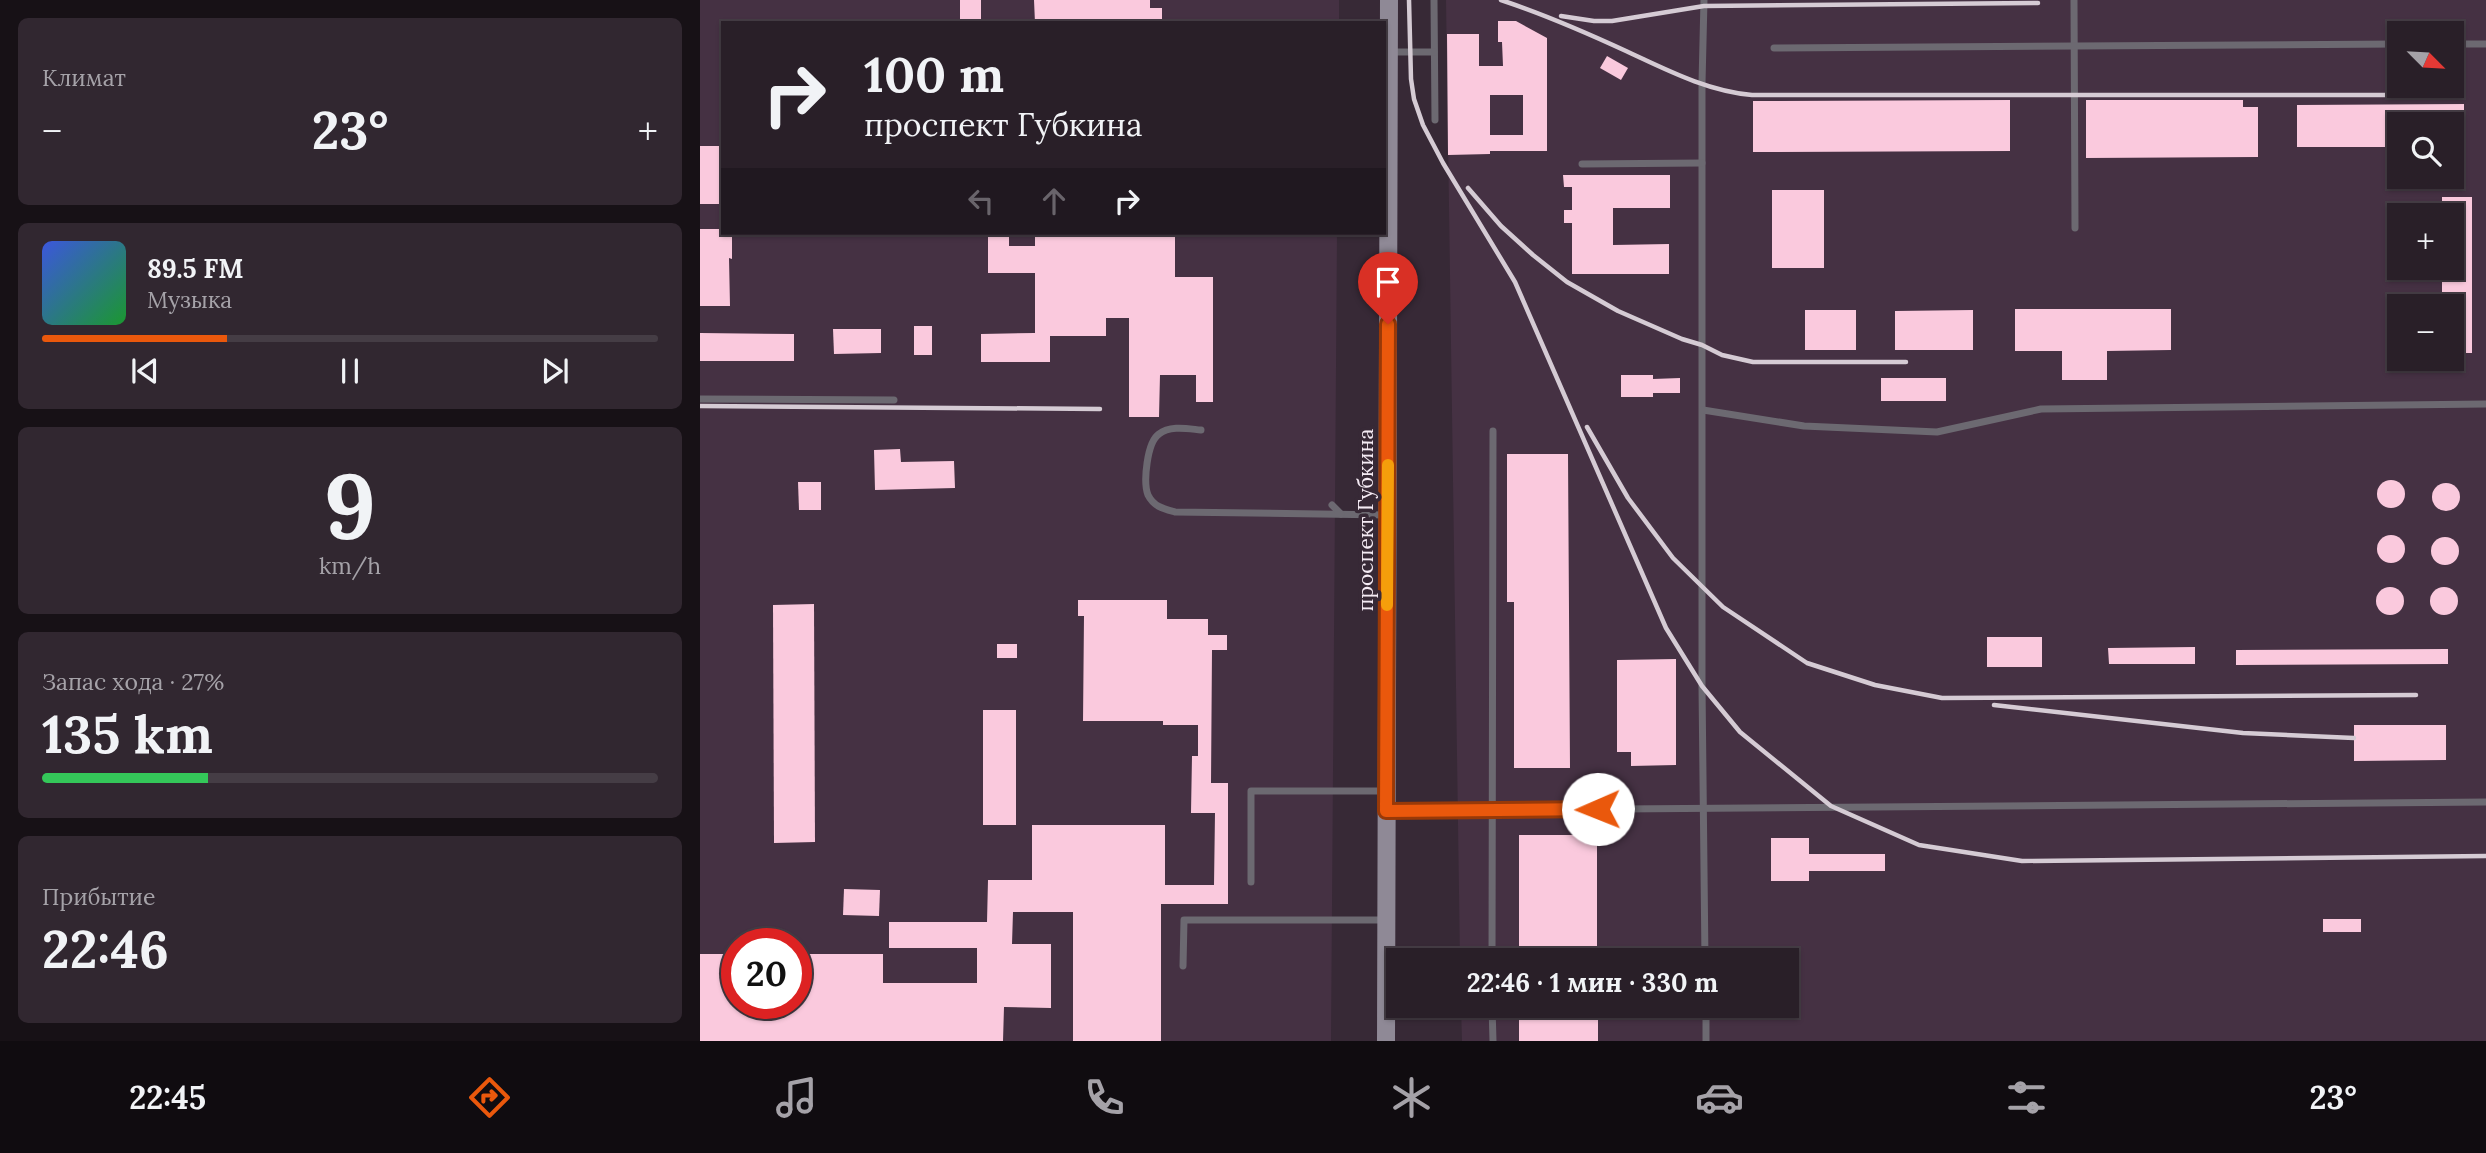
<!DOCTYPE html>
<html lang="ru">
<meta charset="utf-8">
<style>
body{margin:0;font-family:Lora,serif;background:#312730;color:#f1f3f6;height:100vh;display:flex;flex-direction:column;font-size:26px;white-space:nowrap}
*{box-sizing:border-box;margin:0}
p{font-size:23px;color:#a5a2a8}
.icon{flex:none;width:38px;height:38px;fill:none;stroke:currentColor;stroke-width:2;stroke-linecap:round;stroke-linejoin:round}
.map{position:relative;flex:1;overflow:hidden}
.panel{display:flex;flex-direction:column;gap:18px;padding:18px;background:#171116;width:700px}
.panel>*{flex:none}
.banner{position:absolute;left:21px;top:21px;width:665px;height:214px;border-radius:0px;box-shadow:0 2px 5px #0004,0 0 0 2px #453d45;background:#291f28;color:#f1f3f6;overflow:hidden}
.needle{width:46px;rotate:114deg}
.buttons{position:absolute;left:1687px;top:21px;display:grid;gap:14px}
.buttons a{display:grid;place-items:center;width:77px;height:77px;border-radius:0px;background:#291f28;box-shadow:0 2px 5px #0004,0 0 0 2px #453d45;font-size:35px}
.speed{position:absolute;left:21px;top:928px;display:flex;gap:14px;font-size:35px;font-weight:700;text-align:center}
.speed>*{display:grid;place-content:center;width:91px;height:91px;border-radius:50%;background:#291f28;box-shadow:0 2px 5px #0004,0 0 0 2px #453d45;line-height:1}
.speed .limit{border:10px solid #d22;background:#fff;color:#111}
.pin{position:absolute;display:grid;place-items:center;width:60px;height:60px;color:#fff;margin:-72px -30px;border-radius:50% 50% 50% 0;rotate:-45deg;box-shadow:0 0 7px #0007}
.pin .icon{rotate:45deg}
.me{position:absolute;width:77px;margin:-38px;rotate:269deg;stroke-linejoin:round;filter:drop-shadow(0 0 5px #0008)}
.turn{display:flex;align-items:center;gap:24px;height:147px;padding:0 28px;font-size:32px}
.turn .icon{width:91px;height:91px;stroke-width:2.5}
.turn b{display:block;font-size:49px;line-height:60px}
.lanes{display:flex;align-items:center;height:66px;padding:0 28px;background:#0003;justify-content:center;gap:35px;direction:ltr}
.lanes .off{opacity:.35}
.big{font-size:52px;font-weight:700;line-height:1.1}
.panel .tile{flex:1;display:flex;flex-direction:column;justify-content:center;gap:10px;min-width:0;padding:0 24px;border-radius:10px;background:#312730}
.panel .dial{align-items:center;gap:0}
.dial b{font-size:91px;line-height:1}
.song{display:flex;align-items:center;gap:21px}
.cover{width:84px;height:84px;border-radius:10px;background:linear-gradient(135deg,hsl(230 70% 55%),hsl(130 70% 35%))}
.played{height:7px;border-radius:4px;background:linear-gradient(90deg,#ea580c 30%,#453d45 30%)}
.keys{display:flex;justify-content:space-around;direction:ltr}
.heat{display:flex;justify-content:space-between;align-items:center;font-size:38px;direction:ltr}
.charge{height:10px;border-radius:5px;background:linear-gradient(90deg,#34c759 27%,#453d45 0)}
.trip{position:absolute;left:686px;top:948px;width:413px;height:70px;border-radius:0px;background:#291f28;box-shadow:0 2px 5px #0004,0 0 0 2px #453d45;font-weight:700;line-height:70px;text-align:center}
.dock{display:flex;height:112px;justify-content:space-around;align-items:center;background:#100c10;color:#a5a2a8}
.dock .icon{width:49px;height:49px}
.dock .active{color:#ea580c}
.dock b{font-size:32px;color:#f1f3f6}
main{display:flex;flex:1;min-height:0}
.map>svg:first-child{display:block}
.built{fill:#453143;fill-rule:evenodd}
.building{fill:#fac9dd;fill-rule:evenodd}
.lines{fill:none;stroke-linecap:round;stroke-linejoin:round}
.service{stroke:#6c6971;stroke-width:7}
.secondary{stroke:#8f8996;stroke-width:18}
.rail{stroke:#d5cbd4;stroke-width:4.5}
.route-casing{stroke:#983908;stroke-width:18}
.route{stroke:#ea580c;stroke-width:12}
.slow{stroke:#f59e0b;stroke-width:12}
.labels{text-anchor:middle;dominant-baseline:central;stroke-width:7;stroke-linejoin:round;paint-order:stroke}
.street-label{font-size:21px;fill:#f5ebf4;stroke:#372936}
</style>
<main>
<section class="panel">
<div class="tile"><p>Климат</p>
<div class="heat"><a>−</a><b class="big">23°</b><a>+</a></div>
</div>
<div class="tile">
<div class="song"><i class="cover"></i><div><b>89.5 FM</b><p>Музыка</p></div></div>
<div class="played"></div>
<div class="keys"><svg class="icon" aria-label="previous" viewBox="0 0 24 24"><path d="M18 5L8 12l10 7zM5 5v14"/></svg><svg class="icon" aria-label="pause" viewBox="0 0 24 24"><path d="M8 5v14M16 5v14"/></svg><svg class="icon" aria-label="next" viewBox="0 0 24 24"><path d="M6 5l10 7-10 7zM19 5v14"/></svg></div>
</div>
<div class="tile dial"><b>9</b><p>km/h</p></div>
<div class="tile"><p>Запас хода · 27%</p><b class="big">135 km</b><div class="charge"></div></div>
<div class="tile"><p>Прибытие</p><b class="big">22:46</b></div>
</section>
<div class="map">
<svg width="1786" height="1041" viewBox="0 0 1786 1041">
<rect width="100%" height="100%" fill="#372936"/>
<!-- built -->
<g class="built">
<path d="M0 0H639V23H23V233H637L631 1041H0ZM37 943H96V1003H37Z"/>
<path d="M746 0H1786V1041H762L761 1006H1087V961H760ZM1699 33H1752V86H1699ZM1699 124H1752V177H1699ZM1699 215H1752V268H1699ZM1699 306H1752V359H1699Z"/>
</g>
<!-- building -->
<g class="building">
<rect x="260" y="0" width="21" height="21"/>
<path d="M334 0H450V8H462V21L335 23Z"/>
<path d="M798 21H816L847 38V151H790V154L748 155 747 34H779V66H803L802 42H798ZM790 95H823V135H790Z"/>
<path d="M907 56 928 68 921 80 900 68Z"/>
<path d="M1310 100V151L1053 152V101Z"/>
<path d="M1386 100H1543V107H1558V157L1386 158Z"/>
<path d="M1764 104V147H1752V124H1699V147H1597V105Z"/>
<rect x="0" y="146" width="23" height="58"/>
<path d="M863 175H970V208H913V245L969 244V274H872V223H864V210H872V187H864Z"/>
<rect x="1072" y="190" width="52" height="78"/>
<path d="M1742 197H1772V353H1752V306H1742V268H1752V215H1742Z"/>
<path d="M0 229H23V233H32V259L29 258 30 306H0Z"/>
<path d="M288 233H309V246H335V233H475V277H513V402H496V375H460L459 417H429V318H406V336H350V362H281V334L335 333V273H288Z"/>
<path d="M1315 309H1471V350L1407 351V380H1362V351H1315Z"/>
<rect x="1105" y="310" width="51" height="40"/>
<path d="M1273 310V350H1195V311Z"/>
<rect x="214" y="326" width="18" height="29"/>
<path d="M133 329H181V353L134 354Z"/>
<path d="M0 333 94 334V361H0Z"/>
<path d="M921 375H953V379L980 378V393H953V397H921Z"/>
<rect x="1181" y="378" width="65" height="23"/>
<path d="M200 449 201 462 254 461 255 488 175 490 174 450Z"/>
<path d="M807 454H868L870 768H814V602H807Z"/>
<circle cx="1691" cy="494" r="14"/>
<path d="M98 482H121V510H99Z"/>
<circle cx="1746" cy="497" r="14"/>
<circle cx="1691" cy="549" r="14"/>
<circle cx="1745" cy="551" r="14"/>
<circle cx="1690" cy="601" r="14"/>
<circle cx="1744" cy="601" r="14"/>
<path d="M378 600H467V619H508V635H527V650H512L511 783H528V904H461V1041H373V912H313L312 944H351V1008L304 1007 303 1041H0V954H37V1003H96V954H183V983H277V948H189V922H287L288 880H332V825H465V885H514L515 813H491L492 756H498V725H463V721H383L384 616H378Z"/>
<path d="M114 604 115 842 74 843 73 605Z"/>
<rect x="1287" y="637" width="55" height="30"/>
<rect x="297" y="644" width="20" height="14"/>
<path d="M1495 647V664H1409L1408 648Z"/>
<path d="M1748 649V664L1536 665V650Z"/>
<path d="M976 659V765L931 766V752H917V660Z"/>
<rect x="283" y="710" width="33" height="115"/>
<path d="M1654 725H1746V760L1654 761Z"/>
<rect x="819" y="835" width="78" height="126"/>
<path d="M1071 838H1109V854H1185V871H1109V881H1071Z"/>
<path d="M144 889 180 890 179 916 143 915Z"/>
<rect x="1623" y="919" width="38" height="13"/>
<rect x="819" y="1006" width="79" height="35"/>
</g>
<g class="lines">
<!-- service -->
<g class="service">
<path d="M734 0 735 120"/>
<path d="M1004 0 1002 83V686L1005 961"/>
<path d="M1374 0 1375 228"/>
<path d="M1752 44H1786"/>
<path d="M1074 48 1699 44"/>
<path d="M690 52H734"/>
<path d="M882 164 1002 163"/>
<path d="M0 399 194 400"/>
<path d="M1003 410 1104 426 1237 432 1341 409 1786 404"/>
<path d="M501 430C489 429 470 425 459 434 447 442 443 482 448 495 454 507 464 509 475 512L687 515"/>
<path d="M632 505 641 514"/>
<path d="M686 811 1786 802"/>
<path d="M551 882V791H685"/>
<path d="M792 961 793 431"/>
<path d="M483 966 484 920H685"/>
<path d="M792 1006 793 1041"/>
<path d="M1006 1006V1041"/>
</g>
<!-- secondary -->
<path class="secondary" d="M686 1041 689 0"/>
<!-- rail -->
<g class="rail">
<path d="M709 0 711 79 714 99 723 125 743 163 815 282 966 628 1002 686 1040 732 1131 806 1219 845 1322 861 1786 856"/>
<path d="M801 0C843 14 885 32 926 51 967 70 1007 91 1052 95H1713"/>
<path d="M861 16 894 21H912L1004 6 1338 3"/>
<path d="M768 188 801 226 833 255 867 282 918 311 982 339 1002 345 1022 355 1053 362H1206"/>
<path d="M0 406 400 409"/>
<path d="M887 427 928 498 973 558 1023 607 1107 663 1175 685 1242 698 1716 695"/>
<path d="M1294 705 1543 733 1654 738"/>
</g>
</g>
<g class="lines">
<defs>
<path id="route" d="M688 324 686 811 898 809"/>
</defs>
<!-- route casing -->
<use href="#route" class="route-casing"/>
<!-- route -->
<use href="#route" class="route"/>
<!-- slow -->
<path class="slow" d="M687 605 688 465"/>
</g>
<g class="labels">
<!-- street labels -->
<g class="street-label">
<text transform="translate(665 520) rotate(-90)">проспект Губкина</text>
</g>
</g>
</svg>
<div class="buttons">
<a><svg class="needle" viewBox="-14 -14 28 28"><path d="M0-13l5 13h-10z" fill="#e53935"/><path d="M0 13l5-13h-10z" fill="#a5a2a8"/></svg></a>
<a><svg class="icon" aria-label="search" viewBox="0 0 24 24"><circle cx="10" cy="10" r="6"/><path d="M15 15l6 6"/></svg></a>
<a>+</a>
<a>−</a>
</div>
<div class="speed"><div class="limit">20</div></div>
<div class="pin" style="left:688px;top:324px;background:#d93025"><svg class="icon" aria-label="arrive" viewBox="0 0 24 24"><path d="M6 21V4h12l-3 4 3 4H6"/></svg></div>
<svg class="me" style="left:898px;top:809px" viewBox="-20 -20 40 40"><circle r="19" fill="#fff"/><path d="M0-13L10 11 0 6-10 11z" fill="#ea580c"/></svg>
<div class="trip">22:46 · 1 мин · 330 m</div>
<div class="banner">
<div class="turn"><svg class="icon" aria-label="right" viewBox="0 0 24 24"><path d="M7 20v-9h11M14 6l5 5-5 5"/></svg><div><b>100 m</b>проспект Губкина</div></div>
<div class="lanes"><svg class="icon off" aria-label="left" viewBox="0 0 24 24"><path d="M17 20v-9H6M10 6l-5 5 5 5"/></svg><svg class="icon off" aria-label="ahead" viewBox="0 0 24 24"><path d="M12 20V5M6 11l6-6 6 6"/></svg><svg class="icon" aria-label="right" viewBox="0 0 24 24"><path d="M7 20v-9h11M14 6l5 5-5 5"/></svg></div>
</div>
</div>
</main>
<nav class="dock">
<b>22:45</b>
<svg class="icon active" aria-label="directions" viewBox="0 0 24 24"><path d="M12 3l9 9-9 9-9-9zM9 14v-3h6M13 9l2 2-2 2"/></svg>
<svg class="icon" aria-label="music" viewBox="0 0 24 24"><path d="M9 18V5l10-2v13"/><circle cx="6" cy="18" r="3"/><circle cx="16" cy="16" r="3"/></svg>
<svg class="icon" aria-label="phone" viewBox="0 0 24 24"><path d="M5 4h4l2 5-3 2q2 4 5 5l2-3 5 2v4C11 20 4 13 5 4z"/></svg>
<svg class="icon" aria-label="climate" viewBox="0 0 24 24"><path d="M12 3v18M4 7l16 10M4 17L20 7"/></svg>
<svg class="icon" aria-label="car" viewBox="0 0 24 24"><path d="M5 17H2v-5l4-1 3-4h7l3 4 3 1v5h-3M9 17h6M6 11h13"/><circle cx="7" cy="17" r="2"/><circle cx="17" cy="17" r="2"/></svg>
<svg class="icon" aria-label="filters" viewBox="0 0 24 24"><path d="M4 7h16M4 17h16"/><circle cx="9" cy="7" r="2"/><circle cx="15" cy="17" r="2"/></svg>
<b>23°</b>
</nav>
